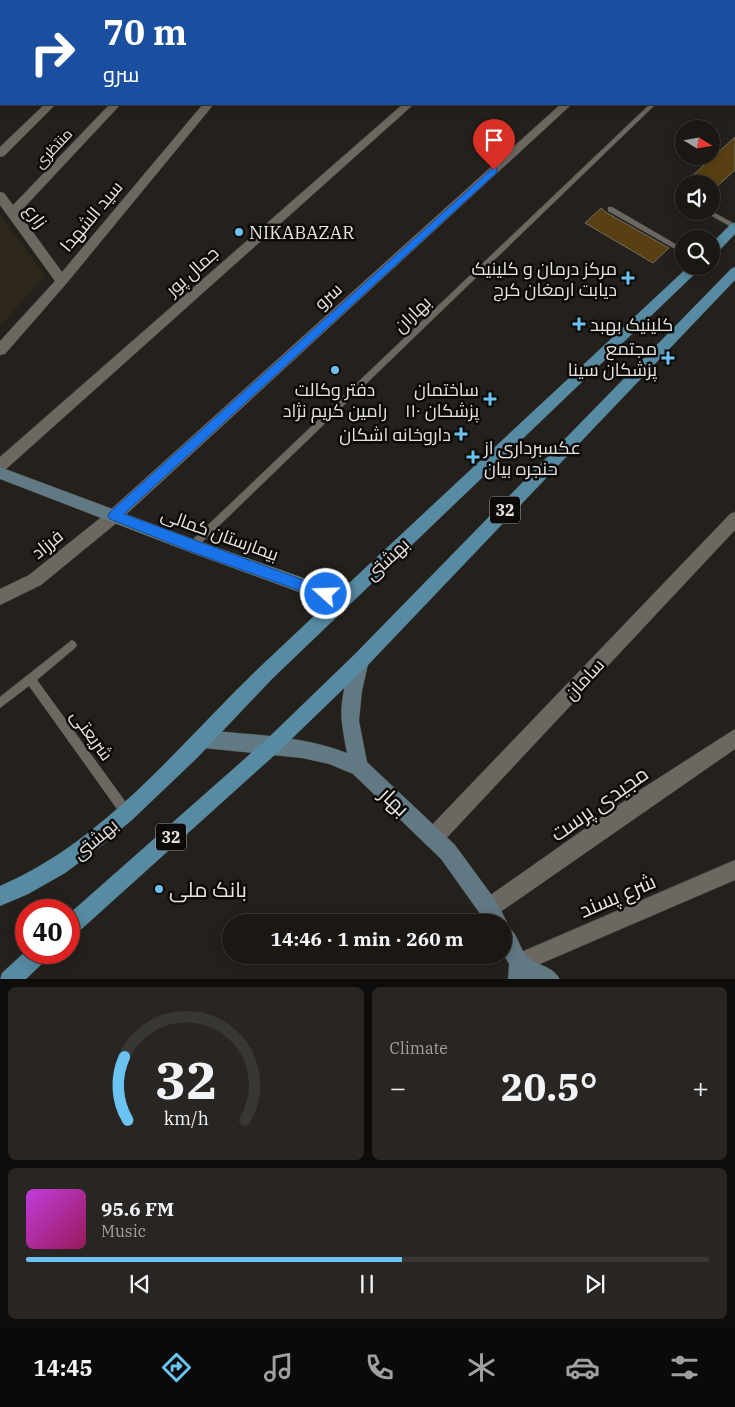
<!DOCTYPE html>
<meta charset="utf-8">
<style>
body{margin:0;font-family:"IBM Plex Serif",Cairo,serif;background:#282522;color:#f1f3f6;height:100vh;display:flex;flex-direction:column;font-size:19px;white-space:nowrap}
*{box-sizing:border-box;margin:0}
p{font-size:16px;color:#a0a0a0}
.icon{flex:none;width:28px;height:28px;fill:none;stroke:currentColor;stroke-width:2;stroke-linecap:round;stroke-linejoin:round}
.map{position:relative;height:979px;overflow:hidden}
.drawer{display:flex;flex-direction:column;gap:8px;padding:8px;background:#0f0d0b;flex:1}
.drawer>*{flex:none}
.guide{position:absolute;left:0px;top:0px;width:735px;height:105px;box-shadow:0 2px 12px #0003,0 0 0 1px #393734;background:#1a4fa0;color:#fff;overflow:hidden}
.needle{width:32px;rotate:101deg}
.buttons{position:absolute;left:675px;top:120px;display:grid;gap:10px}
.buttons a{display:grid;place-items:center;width:45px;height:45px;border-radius:50%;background:#1b1814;box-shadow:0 2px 12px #0003,0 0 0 1px #393734;font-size:25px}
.speed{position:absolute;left:15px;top:899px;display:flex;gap:10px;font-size:25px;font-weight:700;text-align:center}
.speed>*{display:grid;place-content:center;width:65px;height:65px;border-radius:50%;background:#1b1814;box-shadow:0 2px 12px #0003,0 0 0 1px #393734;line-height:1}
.speed .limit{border:8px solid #d22;background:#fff;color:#111}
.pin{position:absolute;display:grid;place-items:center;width:42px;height:42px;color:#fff;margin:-51px -21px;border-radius:50% 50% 50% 0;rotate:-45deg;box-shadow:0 0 5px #0007}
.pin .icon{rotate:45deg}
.me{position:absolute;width:55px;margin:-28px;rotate:290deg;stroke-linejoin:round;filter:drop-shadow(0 0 4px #0008)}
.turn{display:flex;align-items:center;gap:18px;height:105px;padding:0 20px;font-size:22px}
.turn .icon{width:65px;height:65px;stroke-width:2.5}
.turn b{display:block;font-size:35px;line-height:42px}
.big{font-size:38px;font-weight:700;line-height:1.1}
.drawer .card{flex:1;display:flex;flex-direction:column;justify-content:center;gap:8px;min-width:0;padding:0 18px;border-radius:8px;background:#282522}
.drawer .dial{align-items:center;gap:0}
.dial svg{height:130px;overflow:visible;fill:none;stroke:#393734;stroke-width:7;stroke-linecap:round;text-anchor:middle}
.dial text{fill:#f1f3f6;stroke:none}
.song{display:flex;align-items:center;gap:15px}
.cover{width:60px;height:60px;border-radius:8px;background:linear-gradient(135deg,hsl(290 70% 55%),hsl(330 70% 35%))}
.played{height:5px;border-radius:2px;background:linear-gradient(90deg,#6ac3f1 55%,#393734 55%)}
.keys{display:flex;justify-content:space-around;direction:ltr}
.heat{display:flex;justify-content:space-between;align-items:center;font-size:28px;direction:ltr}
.drawer .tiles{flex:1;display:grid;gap:8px;grid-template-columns:1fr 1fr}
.card:last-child{grid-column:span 2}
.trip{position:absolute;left:222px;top:914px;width:290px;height:50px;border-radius:25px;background:#1b1814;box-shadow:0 2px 12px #0003,0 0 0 1px #393734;font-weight:700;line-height:50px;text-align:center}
.tab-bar{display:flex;height:80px;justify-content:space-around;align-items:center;background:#0b0a08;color:#a0a0a0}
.tab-bar .icon{width:35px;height:35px}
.tab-bar .on{color:#6ac3f1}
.tab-bar b{font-size:22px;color:#f1f3f6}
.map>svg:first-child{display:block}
.built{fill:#2e271c}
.building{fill:#594013;stroke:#726d66}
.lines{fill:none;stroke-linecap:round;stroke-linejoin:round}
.lane-casing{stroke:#3d3a36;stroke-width:1}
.street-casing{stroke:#3d3a36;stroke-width:1}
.secondary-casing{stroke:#3d3a36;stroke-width:1}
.primary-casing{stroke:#3d3a36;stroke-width:1}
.path{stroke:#6d6a65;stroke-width:2.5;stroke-dasharray:4 2;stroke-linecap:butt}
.lane{fill:#6c6861;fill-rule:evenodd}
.street{fill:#6c6861;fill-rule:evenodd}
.secondary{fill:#617982;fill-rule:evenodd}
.primary{fill:#568ba3;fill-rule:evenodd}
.route{fill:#1a73e8;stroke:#114b97}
.poi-dot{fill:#6ac3f1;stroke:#0c0a08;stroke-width:2}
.labels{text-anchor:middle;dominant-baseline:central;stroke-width:5;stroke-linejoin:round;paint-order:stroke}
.far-street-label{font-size:15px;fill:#e7e4e0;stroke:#0c0a08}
.shield{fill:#0c0a08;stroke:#a5a39f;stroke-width:1}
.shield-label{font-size:16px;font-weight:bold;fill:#e7e4e0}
.street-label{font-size:18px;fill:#e7e4e0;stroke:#0c0a08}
.poi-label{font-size:18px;fill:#e7e4e0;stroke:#0c0a08;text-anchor:end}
.near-street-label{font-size:21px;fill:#e7e4e0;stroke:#0c0a08}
.near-poi-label{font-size:21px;fill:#e7e4e0;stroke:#0c0a08;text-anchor:start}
</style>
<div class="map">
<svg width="735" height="980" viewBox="0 0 735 980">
<rect width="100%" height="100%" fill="#24201b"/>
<!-- built -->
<path class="built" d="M0 215 45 275 0 326Z"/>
<!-- building -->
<g class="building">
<path d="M735 137V170L714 189 711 188V184H704L691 177Z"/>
<path d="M601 208 607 213 669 248 653 263 585 223Z"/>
</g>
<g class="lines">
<defs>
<g id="lane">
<path d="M650 104H656L195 549 192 550 189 549 187 546 189 543Z"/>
<path d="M680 196H684V201L680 200Z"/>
<path d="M608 207H612L684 249V254L608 211Z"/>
<path d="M703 211H711L735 224V229Z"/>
<path d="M72 640 75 642 77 645 75 648 37 680 130 808 131 812 130 816 126 817 122 816 29 686 0 708V697Z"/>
</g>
<g id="street">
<path d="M321 0H335L336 1H322Z"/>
<rect x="511" y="0" width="10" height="1"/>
<path d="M45 104H56L4 156 0 157V147Z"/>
<path d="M110 104H121L19 213 62 272 203 104H214L66 284 5 354 0 355V341L55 281 0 205V192L4 193 13 205Z"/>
<path d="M403 104H414L5 470 0 472V457Z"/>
<path d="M561 104H572L119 521 41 585 0 605V589L29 575 109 511Z"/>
<path d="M735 512V530L440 845 433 847 426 845 424 838 426 831 730 514Z"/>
<path d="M735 729V749L496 915 489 918 482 915 479 908 482 901 640 790Z"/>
<path d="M735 860V880L519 973 512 970 509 963 512 956Z"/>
</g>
<g id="secondary">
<path d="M0 467 193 539 343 592 349 595 351 600 349 605 343 608 192 553 0 479Z"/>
<path d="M361 652 367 654 369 660 362 691 359 721 367 762 455 845 496 901 507 922 505 926C517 930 518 945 525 954 534 966 554 965 560 980H508L509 964 504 955V922H486L441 859 353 774 329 764 302 758 203 748 197 745 194 739 197 733 203 730C251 735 302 735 347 753 345 743 343 733 342 723 339 702 347 674 355 654Z"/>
</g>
<g id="primary">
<path d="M735 223V234L715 255 711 256V244L731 224Z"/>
<path d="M689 266H703L272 679 197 758 133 819 100 847 65 873 28 894 0 906V886C107 840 180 743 262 665 404 531 547 399 689 266Z"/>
<path d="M735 267V280L367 666 278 752 76 934 69 937V914L266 740 355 654 731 269Z"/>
<path d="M26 951V952H50L47 959 25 980H0L2 973Z"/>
</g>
</defs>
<!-- lane casing -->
<use href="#lane" class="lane-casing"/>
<!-- street casing -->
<use href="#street" class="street-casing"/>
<!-- secondary casing -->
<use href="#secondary" class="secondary-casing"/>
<!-- primary casing -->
<use href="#primary" class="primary-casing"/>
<!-- path -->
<path class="path" d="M734 7 735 5"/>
<!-- lane -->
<use href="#lane" class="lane"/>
<!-- street -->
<use href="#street" class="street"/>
<!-- secondary -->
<use href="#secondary" class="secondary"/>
<!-- primary -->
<use href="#primary" class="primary"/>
</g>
<!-- route -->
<path class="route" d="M494 167 497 168V172L124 514 330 590 332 594 330 598 326 600 192 552 110 519 108 516 110 512Z"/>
<!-- markers -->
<g class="poi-dot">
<circle cx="239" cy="232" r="5"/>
<path d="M625.5 270.5h5v5h5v5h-5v5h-5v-5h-5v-5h5z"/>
<path d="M576.5 316.5h5v5h5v5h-5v5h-5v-5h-5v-5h5z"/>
<path d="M665.5 350.5h5v5h5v5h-5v5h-5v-5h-5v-5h5z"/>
<circle cx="335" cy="370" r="5"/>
<path d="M487.5 391.5h5v5h5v5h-5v5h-5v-5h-5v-5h5z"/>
<path d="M458.5 426.5h5v5h5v5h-5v5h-5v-5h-5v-5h5z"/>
<path d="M470.5 449.5h5v5h5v5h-5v5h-5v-5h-5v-5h5z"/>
<circle cx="159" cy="889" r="5"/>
</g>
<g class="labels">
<!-- far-street labels -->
<g class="far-street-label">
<text transform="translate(53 148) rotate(-47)">منتظری</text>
</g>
<!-- shield labels -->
<g class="shield">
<rect x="490" y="496.5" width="30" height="27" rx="4"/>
<rect x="156" y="823.5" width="30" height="27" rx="4"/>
</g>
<g class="shield-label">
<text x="505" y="510">32</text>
<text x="171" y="837">32</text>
</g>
<!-- street labels -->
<g class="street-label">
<text transform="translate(36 216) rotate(54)">زارع</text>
<text transform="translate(91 216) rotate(-50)">سید الشهدا</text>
<text transform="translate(192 271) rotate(-42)">جمال پور</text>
<text transform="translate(328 296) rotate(-42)">سرو</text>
<text transform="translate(412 314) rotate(-44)">بهاران</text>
<text transform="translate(220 534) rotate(20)">بیمارستان کمالی</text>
<text transform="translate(47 544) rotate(-39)">فرزاد</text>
<text transform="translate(387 559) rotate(-43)">بهشتى</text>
<text transform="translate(584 679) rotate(-47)">سامان</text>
<text transform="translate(92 735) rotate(54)">شریعتی</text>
<text transform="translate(95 839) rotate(-40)">بهشتى</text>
</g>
<!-- poi labels -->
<g class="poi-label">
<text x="249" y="232" text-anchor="start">NIKABAZAR</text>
<text x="617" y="268">مرکز درمان و کلینیک<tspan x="617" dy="21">دیابت ارمغان کرج</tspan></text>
<text x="590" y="324" text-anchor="start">کلینیک بهبد</text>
<text x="657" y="348">مجتمع<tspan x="657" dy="21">پزشکان سینا</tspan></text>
<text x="335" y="389" text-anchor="middle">دفتر وکالت<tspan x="335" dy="21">رامین کریم نژاد</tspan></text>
<text x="479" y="389">ساختمان<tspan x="479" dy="21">پزشکان ۱۱۰</tspan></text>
<text x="451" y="434">داروخانه اشکان</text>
<text x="484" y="447" text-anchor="start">عکسبرداری از<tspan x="484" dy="21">حنجره بیان</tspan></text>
</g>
<!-- near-street labels -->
<g class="near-street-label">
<text transform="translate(395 801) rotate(44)">بهار</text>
<text transform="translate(599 803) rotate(-35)">مجیدی پرست</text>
<text transform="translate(617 895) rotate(-23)">شرع پسند</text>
</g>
<!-- near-poi labels -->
<g class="near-poi-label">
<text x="169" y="889">بانک ملی</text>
</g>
</g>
</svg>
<div class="buttons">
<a><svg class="needle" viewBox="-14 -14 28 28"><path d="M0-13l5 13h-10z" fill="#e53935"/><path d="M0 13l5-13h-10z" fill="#a0a0a0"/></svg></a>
<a><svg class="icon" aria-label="sound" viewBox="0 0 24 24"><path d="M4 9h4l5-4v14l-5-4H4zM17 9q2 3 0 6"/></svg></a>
<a><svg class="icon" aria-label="search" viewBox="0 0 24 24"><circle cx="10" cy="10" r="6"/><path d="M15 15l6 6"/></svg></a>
</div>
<div class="speed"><div class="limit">40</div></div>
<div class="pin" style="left:494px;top:170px;background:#d93025"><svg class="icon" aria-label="arrive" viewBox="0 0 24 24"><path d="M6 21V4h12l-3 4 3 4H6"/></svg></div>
<svg class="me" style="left:326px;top:594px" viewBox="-20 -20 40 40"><circle r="17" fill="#1a73e8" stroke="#fff" stroke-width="3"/><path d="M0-11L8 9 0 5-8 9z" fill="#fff"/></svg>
<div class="trip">14:46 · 1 min · 260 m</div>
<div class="guide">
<div class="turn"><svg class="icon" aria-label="right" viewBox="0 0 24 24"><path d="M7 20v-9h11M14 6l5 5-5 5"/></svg><div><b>70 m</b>سرو</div></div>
</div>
</div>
<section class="drawer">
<div class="tiles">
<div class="card dial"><svg viewBox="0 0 100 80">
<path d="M14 69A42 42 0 1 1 86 69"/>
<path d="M14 69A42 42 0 0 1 12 30" stroke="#6ac3f1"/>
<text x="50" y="56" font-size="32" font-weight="700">32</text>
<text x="50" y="72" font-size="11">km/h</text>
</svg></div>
<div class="card"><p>Climate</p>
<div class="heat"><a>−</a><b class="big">20.5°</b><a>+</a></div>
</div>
<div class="card">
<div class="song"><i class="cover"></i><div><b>95.6 FM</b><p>Music</p></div></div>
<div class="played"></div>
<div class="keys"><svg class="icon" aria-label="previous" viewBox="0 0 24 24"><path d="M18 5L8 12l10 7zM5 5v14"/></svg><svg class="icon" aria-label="pause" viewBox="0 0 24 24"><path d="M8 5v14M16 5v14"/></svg><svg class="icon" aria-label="next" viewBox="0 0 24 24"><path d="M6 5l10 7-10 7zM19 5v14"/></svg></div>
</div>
</div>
</section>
<nav class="tab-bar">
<b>14:45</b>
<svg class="icon on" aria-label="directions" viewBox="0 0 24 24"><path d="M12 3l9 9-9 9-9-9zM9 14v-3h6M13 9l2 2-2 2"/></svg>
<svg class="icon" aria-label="music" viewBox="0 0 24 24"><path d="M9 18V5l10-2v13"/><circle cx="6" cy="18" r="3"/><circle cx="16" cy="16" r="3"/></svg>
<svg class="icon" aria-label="phone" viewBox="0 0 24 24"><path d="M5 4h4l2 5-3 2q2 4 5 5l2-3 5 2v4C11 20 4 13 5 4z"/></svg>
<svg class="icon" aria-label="climate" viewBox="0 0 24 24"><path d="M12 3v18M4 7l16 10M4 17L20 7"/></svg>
<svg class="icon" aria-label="car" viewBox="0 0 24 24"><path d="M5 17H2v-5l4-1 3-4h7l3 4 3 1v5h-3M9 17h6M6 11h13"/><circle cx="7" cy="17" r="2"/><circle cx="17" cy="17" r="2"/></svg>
<svg class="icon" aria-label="filters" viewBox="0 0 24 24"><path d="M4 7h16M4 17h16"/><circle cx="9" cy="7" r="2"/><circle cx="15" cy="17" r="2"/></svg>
</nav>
